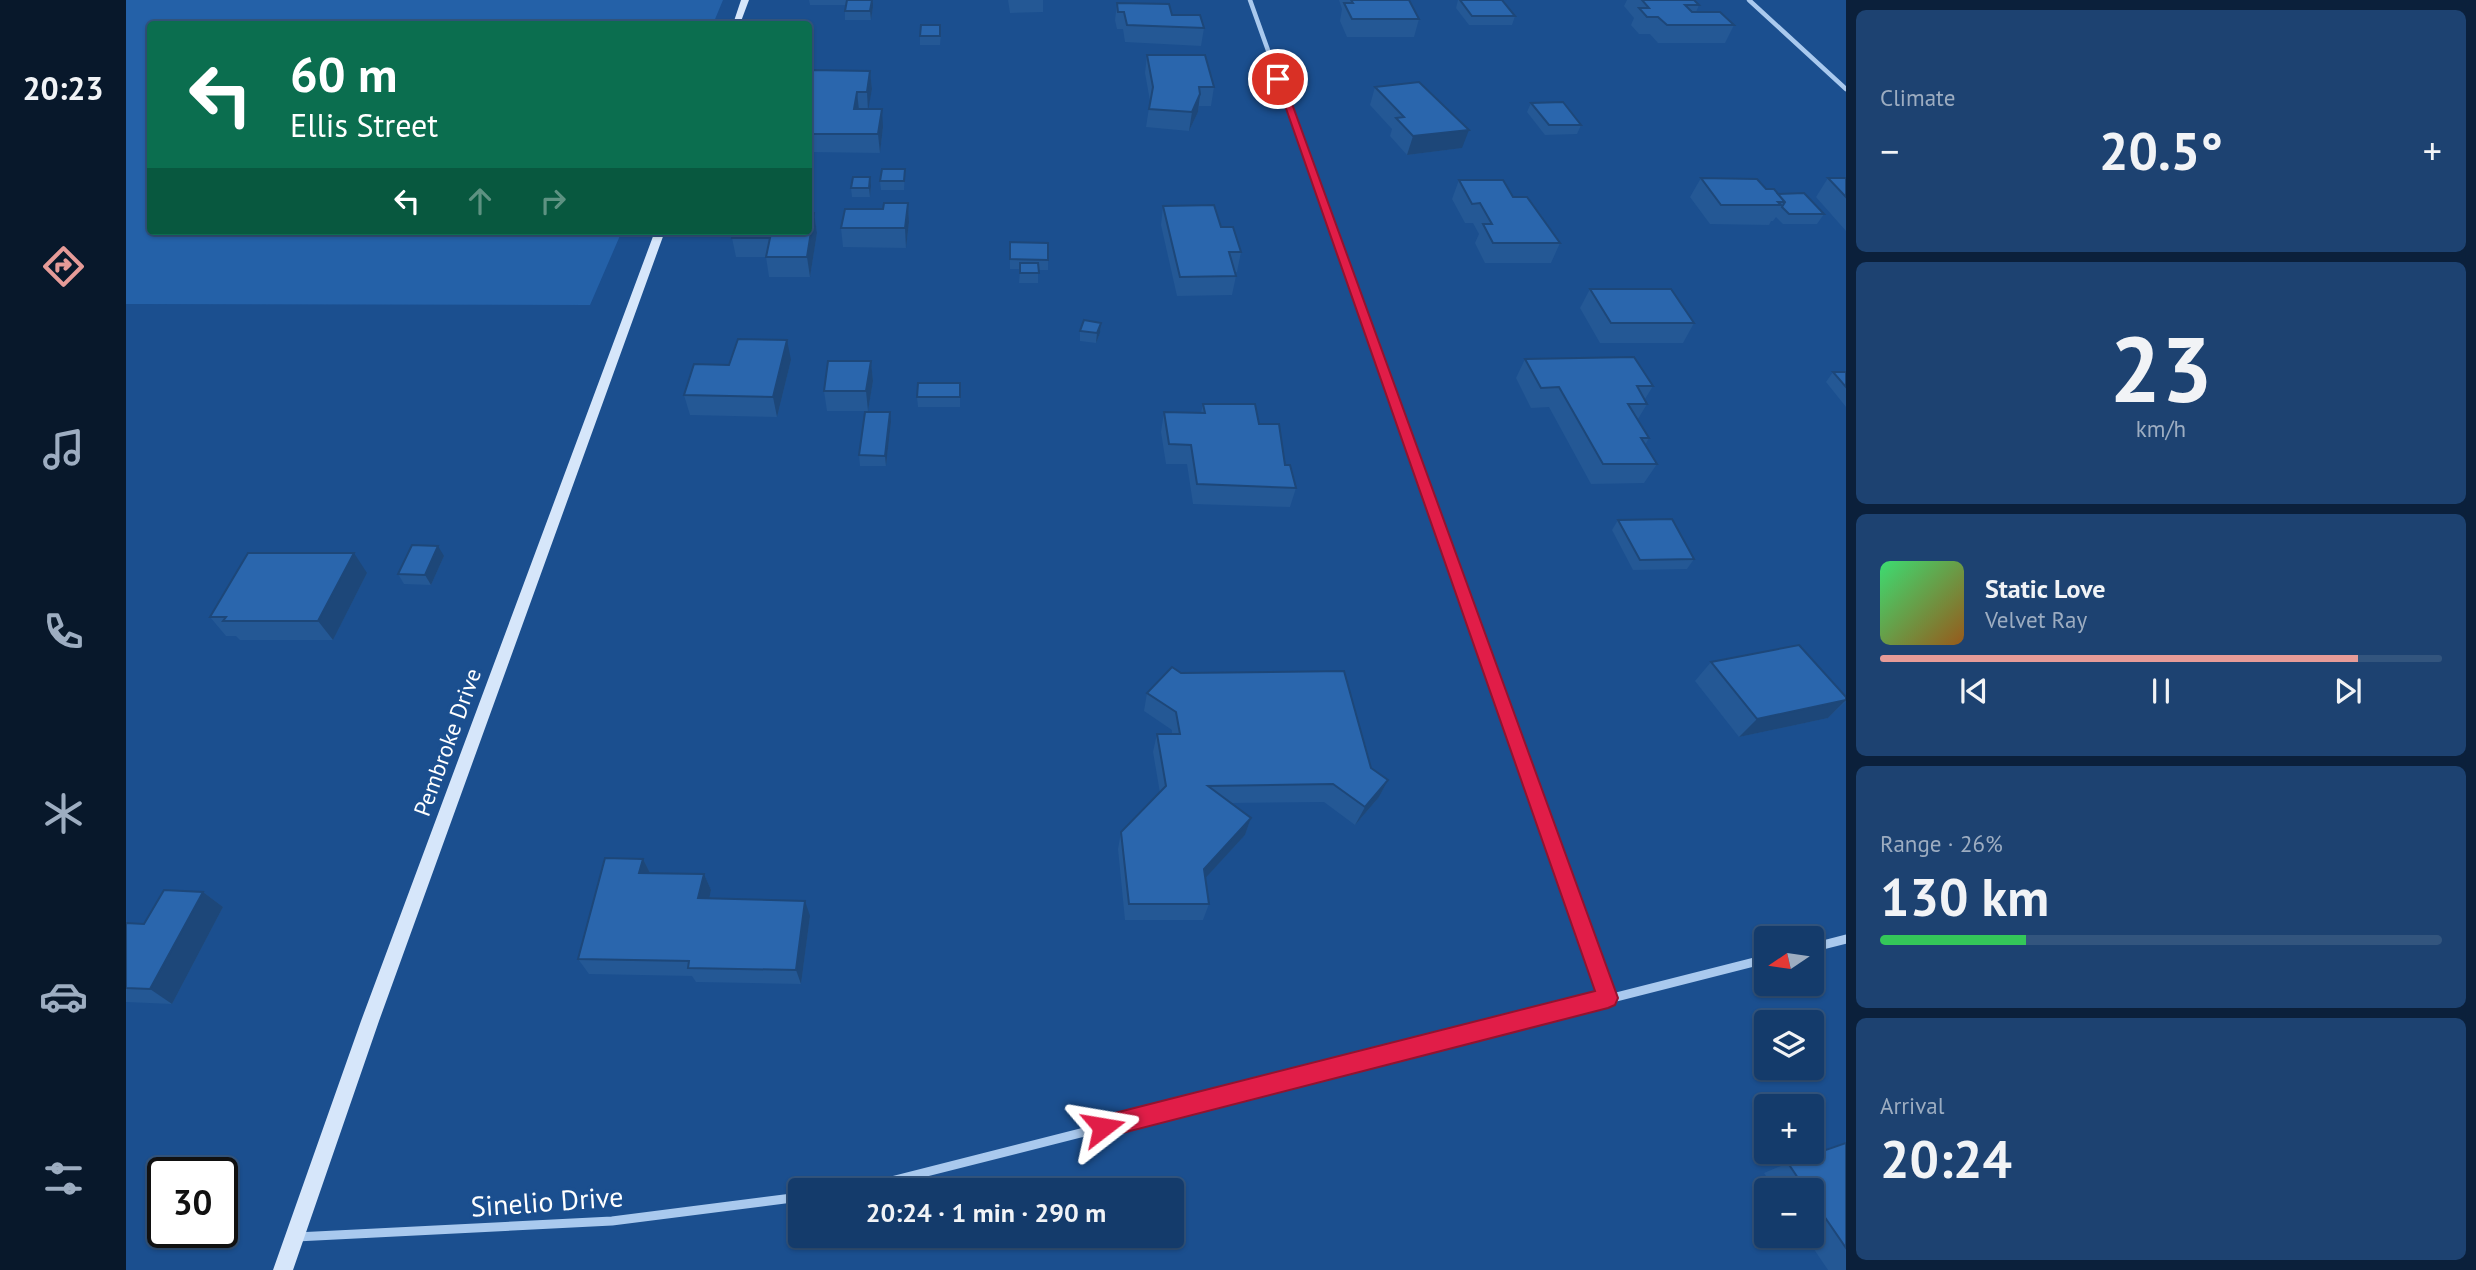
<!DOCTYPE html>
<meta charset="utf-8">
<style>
body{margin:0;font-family:"PT Sans",sans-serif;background:#1d4271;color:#f1f3f6;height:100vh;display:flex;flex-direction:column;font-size:26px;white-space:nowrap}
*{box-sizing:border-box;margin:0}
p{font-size:23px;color:#9dadc1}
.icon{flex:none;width:38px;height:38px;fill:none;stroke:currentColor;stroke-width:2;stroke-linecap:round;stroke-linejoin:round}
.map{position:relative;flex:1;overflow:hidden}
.details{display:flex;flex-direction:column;gap:10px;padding:10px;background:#0b203b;width:630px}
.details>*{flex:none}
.banner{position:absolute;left:21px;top:21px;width:665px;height:214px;border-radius:7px;box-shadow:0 2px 5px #0004,0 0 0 2px #33557e;background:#0b6e4f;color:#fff;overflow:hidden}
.needle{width:46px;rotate:257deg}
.fabs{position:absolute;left:1628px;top:926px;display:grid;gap:14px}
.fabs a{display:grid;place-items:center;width:70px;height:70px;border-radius:7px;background:#143b6b;box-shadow:0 2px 5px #0004,0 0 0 2px #33557e;font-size:35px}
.speed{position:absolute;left:21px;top:1157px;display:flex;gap:14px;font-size:35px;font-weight:700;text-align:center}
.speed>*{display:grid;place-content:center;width:91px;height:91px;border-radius:50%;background:#143b6b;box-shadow:0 2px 5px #0004,0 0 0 2px #33557e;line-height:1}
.speed .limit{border:4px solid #111;border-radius:10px;background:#fff;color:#111}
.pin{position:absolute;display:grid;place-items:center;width:60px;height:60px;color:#fff;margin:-30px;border:4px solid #fff;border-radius:50%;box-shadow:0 2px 7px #0007}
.me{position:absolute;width:77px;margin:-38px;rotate:76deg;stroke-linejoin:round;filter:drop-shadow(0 0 5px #0008)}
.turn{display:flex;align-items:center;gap:24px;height:147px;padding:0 28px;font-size:32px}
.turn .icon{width:91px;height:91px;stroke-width:2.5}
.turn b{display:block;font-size:49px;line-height:60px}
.lanes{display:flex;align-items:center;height:66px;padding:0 28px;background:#0003;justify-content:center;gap:35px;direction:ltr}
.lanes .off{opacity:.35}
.big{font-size:52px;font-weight:600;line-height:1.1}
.details .card{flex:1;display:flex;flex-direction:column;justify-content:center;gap:10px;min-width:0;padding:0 24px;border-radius:10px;background:#1d4271}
.details .dial{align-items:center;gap:0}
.dial b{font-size:91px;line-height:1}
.song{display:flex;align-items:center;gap:21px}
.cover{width:84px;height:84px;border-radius:10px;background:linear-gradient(135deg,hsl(140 70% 55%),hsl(30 70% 35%))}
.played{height:7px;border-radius:4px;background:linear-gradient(90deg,#e69b98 85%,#33557e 85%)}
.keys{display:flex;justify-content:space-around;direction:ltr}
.heat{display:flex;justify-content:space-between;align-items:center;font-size:38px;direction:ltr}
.charge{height:10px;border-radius:5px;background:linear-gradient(90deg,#34c759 26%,#33557e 0)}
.trip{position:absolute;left:662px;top:1178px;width:396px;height:70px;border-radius:7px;background:#143b6b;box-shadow:0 2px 5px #0004,0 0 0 2px #33557e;font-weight:600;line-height:70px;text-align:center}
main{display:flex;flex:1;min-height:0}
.dock{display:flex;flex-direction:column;width:126px;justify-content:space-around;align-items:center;background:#08182b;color:#9dadc1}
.dock .icon{width:49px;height:49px}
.dock .current{color:#e69b98}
.dock b{font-size:32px;color:#f1f3f6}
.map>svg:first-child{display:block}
.green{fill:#2461a8}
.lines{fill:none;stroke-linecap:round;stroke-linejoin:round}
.street-far3{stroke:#a9c9ee;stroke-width:4.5}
.street-far2{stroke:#a9c9ee;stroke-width:5}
.street-far1{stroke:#a9c9ee;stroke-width:7}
.street{stroke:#a9c9ee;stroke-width:9}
.secondary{fill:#d6e6fa;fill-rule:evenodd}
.wall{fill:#245895}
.shaded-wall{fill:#1d4779}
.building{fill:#2a66ad;stroke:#1d4779;stroke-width:2}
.route{fill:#e11d48;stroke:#92132f;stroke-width:2}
.labels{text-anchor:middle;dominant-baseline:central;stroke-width:7;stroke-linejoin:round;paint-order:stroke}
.street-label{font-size:23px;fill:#fff;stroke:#1b4f8f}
.near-street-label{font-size:28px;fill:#fff;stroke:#1b4f8f}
</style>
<main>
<nav class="dock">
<b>20:23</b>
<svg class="icon current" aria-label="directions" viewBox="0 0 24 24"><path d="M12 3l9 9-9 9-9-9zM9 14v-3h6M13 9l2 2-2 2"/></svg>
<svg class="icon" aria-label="music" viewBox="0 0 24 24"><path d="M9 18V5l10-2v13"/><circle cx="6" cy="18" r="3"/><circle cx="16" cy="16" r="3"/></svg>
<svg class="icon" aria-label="phone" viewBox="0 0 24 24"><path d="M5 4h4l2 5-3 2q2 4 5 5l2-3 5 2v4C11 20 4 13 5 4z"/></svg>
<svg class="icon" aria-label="climate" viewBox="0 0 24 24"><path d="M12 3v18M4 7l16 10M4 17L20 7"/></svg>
<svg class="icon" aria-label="car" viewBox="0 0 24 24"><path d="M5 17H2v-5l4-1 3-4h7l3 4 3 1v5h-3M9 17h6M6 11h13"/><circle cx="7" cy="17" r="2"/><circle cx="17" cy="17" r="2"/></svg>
<svg class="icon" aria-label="filters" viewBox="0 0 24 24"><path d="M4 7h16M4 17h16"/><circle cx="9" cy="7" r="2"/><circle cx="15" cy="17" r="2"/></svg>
</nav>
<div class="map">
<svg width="1720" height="1270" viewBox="0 0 1720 1270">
<rect width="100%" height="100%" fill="#1b4f8f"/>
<!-- green -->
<path class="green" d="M0 0H597L587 24H24V231H496L464 305 0 304Z"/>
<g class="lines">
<!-- street-far3 -->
<g class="street-far3">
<path d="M1124 0 1198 207"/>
<path d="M1623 0 1720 89"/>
</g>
<!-- street-far2 -->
<path class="street-far2" d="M1198 205 1294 474"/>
<!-- street-far1 -->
<path class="street-far1" d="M1294 473 1419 821"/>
<!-- street -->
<g class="street">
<path d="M1418 819 1482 998"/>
<path d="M1685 948 1720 939"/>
<path d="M713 1190 765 1181 1640 959"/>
<path d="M170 1237 486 1221 674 1197"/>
</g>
<!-- secondary -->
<g class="secondary">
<path d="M615 0H623L614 24H607Z"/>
<path d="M529 231H539L253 1021 167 1270H147L235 1021Z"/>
</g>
</g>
<!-- wall -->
<g class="wall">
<path d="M683 0H747V7L745 20H719V11L720 5H684Z"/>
<path d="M882 0H917V12L884 13Z"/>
<path d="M1213 0H1283L1293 19 1288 37H1221L1214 21 1216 9Z"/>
<path d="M1332 0H1376L1389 16 1386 25H1343L1330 8Z"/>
<path d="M1501 0H1568L1573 5 1570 12 1608 25 1599 43H1532L1524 34H1513L1505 25 1508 18 1498 6Z"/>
<path d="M991 3 1046 15 1078 28 1075 46 999 42 997 29H991L989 20Z"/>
<path d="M815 33 814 45H794V36Z"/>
<path d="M1021 55 1088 87 1085 106H1073L1072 112 1063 131 1020 127 1024 101 1019 73Z"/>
<path d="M744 71 746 89 742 109 757 127 754 153 682 152V86Z"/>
<path d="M1249 87 1336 148 1281 155 1264 136 1266 129 1244 105Z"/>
<path d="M1405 103 1455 125 1451 134 1419 135 1401 112Z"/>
<path d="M779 169 778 190H755L754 181Z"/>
<path d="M1575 178 1640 189 1698 214 1691 224H1657L1650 217 1647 221H1645L1643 225 1584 224 1564 197Z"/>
<path d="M1702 178H1720V231L1690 197Z"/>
<path d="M1333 180 1387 197 1434 243 1425 263H1359L1349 243 1353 234 1347 223H1339L1326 199Z"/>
<path d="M745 186 744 197H726L725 188Z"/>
<path d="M782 203 783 222 780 248 717 247 715 228 757 209Z"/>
<path d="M1037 206 1095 227 1115 252 1111 272H1109L1110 276 1106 295 1051 296 1035 225Z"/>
<path d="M688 213 691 233 684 277H643L640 257H610L606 238Z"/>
<path d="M884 242 922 260V270H912V283H893L894 269H884Z"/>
<path d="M1464 289 1568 323 1557 343H1474L1454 308Z"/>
<path d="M975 323 974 333 970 343 954 341V331Z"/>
<path d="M1399 359 1527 386 1519 399 1521 404 1512 419 1523 438 1519 445 1531 464 1518 483 1465 484 1423 407 1405 408 1390 378Z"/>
<path d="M665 360 651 417 564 415 558 395 603 365Z"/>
<path d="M745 361 747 381 742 411H701L698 391Z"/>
<path d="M1707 372H1720V407L1700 382Z"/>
<path d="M834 383V407H792L791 397Z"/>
<path d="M1077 404 1133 424 1159 465 1170 488 1164 507 1067 504 1061 464H1040L1035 432 1038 412 1075 413Z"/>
<path d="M765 422 760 466H734L733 455Z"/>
<path d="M1492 520 1568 559 1561 569 1507 570 1486 530Z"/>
<path d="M318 556 305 585 278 584 272 574Z"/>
<path d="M241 573 207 640H114L110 636H100L84 617Z"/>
<path d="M1585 662 1720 697V701L1702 718 1613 737 1569 681Z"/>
<path d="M1055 673 1245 768 1262 780 1253 797 1229 825 1198 802 1105 803 1125 818 1119 835 1079 878 1083 904 1077 920H999L992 849 995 832 1034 793 1027 752 1031 734H1046V730L1018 711 1021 693Z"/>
<path d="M517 859 524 873 578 874 585 890 583 898 684 916 675 984 570 982 566 976 463 974 452 959Z"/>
<path d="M77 892 97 907 46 1004 0 1002V923L18 924Z"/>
<path d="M1720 1143V1270H1702L1679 1236H1685V1190H1649L1638 1173 1662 1163Z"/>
</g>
<!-- shaded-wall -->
<g class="shaded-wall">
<path d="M747 0V7L745 20 744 11Z"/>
<path d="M744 71 746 89 742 111 741 92Z"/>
<path d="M731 92 733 110 728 109Z"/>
<path d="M1074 94 1072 112 1063 131 1066 112Z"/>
<path d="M756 109 757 127 754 153 752 134Z"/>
<path d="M1343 130 1336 148 1281 155 1287 136Z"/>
<path d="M744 177 745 186 744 197 743 188Z"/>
<path d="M782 203 783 222 780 248 779 228Z"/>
<path d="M688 213 691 233 684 277 681 257Z"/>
<path d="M975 323 974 333 970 343 971 333Z"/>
<path d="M661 340 665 360 651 417 647 397Z"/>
<path d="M745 361 747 381 742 411 740 391Z"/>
<path d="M764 412 765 422 760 466 759 456Z"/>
<path d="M312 546 318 556 305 585 299 575Z"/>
<path d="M228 553 241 573 207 640 192 621Z"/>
<path d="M1720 700 1702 718 1613 737 1631 719Z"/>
<path d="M1262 780 1253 797 1229 825 1239 807Z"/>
<path d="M1125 818 1119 835 1073 885 1078 869Z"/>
<path d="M517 859 525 875 513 873Z"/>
<path d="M578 874 585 890 580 913 572 898Z"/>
<path d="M77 892 97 907 46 1004 24 989Z"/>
<path d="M679 901 684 916 675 984 670 970Z"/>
</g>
<!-- building -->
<g class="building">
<path d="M721 0H746L744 11H719Z"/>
<path d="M1225 0H1283L1293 19H1226L1218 3H1227Z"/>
<path d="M1334 0H1376L1389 16H1346Z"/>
<path d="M1516 0H1568L1573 5H1559L1566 12H1594L1608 25H1541L1532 17H1521L1513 8H1523Z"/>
<path d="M991 3 1043 4 1046 15H1074L1078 28 1001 25 998 12H992Z"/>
<path d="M795 25H814V36H794Z"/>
<path d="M1021 55H1079L1088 87H1073L1074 94 1066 112 1023 109 1027 87Z"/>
<path d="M686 70 744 71 741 92H731L728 109H756L752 134H682V86Z"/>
<path d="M1293 82 1343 130 1287 136 1270 118 1278 117 1249 87Z"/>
<path d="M1437 102 1455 125H1423L1405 103Z"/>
<path d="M756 169H779L778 181H754Z"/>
<path d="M727 177H744L743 188H725Z"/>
<path d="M1575 178 1631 179 1640 189H1648L1659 202H1652L1655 205H1595Z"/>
<path d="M1702 178H1720V197Z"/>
<path d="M1333 180H1377L1387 197H1401L1434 243H1367L1357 224H1366L1354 203 1346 204Z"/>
<path d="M1678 193 1698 214H1663L1656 207 1659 202 1652 194Z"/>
<path d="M758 203H782L779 228H715L719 209H757Z"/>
<path d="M1088 205 1095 227H1107L1115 252H1103L1110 276 1054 277 1037 206Z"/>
<path d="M682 213H688L681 257H640L644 238H606L608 231H682Z"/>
<path d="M884 242 922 243V260L884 259Z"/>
<path d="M894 263H912L913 273H894Z"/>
<path d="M1464 289H1545L1568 323H1485Z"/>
<path d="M958 320 975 323 971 333 954 331Z"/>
<path d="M612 339 661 340 647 397 558 395 568 364 603 365Z"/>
<path d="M1508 357 1527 386H1511L1521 404H1502L1523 438H1515L1531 464H1477L1433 387 1415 388 1399 359Z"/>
<path d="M702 361H745L740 391H698Z"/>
<path d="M1707 372H1720V387Z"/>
<path d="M792 383H834V397H791Z"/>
<path d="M1077 404H1129L1133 424H1153L1159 465H1164L1170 488 1071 484 1065 445 1043 444 1038 412 1079 413Z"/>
<path d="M739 412H764L759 456 733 455Z"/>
<path d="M1546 519 1568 559 1514 560 1492 520Z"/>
<path d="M286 545 312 546 299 575 272 574Z"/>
<path d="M122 553H228L192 621H97L100 617H84Z"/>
<path d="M1673 645 1720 697V700L1631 719 1585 662Z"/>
<path d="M1046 667 1055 673 1218 671 1245 768 1262 780 1239 807 1207 784 1082 786 1125 818 1078 869 1083 904H1003L995 832 1040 786 1031 734H1054L1050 712 1021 693Z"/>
<path d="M479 858 517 859 513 873 578 874 572 898 679 901 670 970 562 968 563 961 452 959Z"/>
<path d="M38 890 77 892 24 989 0 988V923L18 924Z"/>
<path d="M1720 1143V1248L1685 1197V1190H1680L1662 1163Z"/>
</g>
<!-- route -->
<path class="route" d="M1149 77 1157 79 1492 998 1489 1005 1482 1008 977 1138 970 1134 966 1127 970 1119 977 1116 1469 991Z"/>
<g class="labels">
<!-- street labels -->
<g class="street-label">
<text transform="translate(321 742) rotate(-70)">Pembroke Drive</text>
</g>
<!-- near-street labels -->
<g class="near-street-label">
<text transform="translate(421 1201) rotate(-4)">Sinelio Drive</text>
</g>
</g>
</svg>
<div class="fabs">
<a><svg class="needle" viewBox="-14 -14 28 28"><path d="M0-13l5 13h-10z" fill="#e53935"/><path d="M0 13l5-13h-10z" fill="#9dadc1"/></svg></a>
<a><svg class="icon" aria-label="layers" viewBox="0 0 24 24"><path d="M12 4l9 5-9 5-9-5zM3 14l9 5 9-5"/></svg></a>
<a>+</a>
<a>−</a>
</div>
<div class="speed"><div class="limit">30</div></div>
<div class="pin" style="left:1152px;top:79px;background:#d93025"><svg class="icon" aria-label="arrive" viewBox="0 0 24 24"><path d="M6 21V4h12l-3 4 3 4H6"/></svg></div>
<svg class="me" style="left:977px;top:1127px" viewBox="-20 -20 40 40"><path d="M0-17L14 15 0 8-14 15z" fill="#e11d48" stroke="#fff" stroke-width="4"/></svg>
<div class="trip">20:24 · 1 min · 290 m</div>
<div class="banner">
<div class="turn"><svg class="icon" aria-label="left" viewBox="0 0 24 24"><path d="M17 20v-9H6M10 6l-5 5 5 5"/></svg><div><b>60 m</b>Ellis Street</div></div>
<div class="lanes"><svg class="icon" aria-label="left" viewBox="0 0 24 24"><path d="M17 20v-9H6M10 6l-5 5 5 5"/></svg><svg class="icon off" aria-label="ahead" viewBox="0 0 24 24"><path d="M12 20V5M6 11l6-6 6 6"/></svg><svg class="icon off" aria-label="right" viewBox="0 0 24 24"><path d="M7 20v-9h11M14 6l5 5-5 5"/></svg></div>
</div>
</div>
<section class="details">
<div class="card"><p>Climate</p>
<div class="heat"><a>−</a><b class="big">20.5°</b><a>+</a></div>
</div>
<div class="card dial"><b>23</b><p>km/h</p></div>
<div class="card">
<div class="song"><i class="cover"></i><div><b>Static Love</b><p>Velvet Ray</p></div></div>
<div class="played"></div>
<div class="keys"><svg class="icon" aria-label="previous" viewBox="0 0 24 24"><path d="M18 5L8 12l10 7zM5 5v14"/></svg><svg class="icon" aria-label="pause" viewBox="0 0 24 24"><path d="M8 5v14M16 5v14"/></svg><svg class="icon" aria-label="next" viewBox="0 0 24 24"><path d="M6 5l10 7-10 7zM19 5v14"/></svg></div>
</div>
<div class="card"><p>Range · 26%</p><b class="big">130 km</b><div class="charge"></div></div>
<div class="card"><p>Arrival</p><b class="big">20:24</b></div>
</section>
</main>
